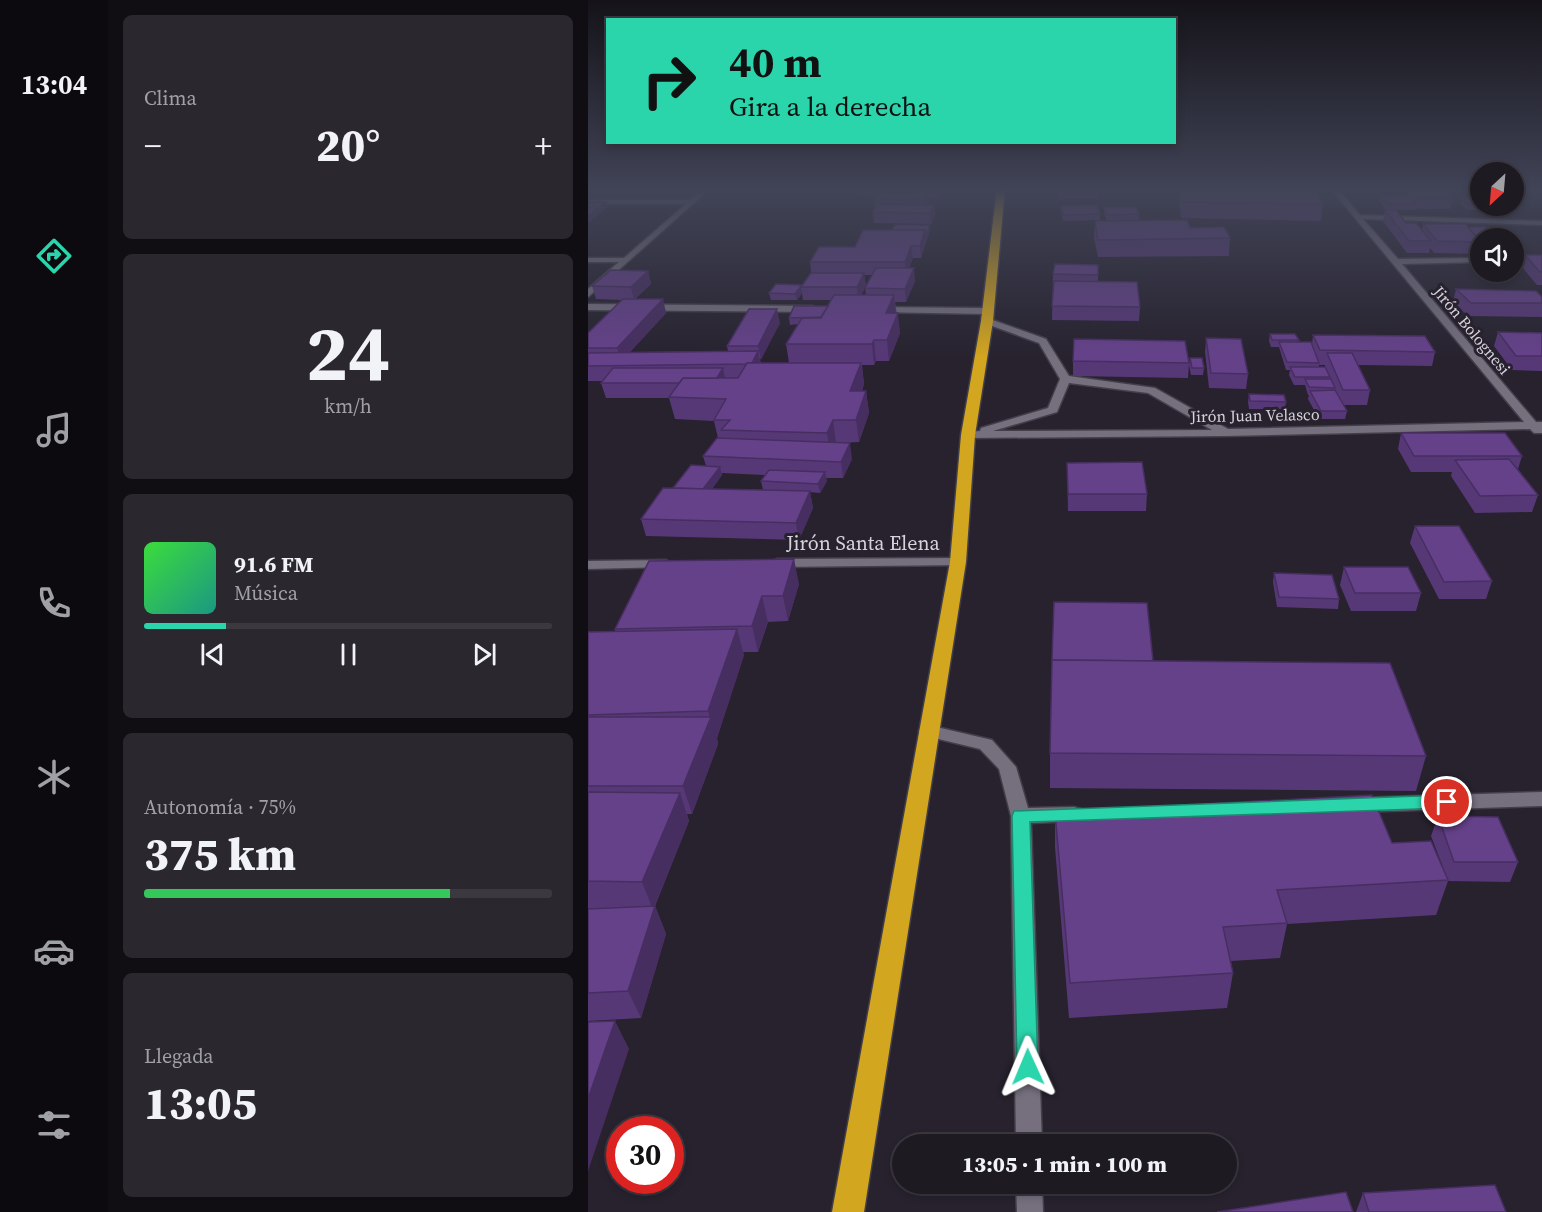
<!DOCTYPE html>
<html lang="es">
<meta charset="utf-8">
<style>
body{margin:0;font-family:"Source Serif 4",serif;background:#2a272f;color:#f1f3f6;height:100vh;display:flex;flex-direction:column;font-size:22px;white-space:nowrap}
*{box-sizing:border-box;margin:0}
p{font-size:20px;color:#a0a1a5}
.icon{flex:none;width:33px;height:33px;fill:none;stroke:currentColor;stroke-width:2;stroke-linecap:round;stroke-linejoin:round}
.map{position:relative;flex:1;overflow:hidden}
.panel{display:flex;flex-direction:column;gap:15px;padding:15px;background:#100e13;width:480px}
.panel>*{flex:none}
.hud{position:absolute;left:18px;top:18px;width:570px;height:126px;border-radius:0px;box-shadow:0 3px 9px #0003,0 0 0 2px #3b3840;background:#2ad5ac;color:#111;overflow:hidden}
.needle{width:39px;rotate:206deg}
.fabs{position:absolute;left:882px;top:162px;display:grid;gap:12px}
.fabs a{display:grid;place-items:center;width:54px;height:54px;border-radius:50%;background:#1d1a22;box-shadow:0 3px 9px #0003,0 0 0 2px #3b3840;font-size:30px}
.speed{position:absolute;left:18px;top:1116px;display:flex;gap:12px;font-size:30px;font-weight:700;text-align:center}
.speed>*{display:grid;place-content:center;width:78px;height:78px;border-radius:50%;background:#1d1a22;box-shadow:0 3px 9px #0003,0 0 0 2px #3b3840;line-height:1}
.speed .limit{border:9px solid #d22;background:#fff;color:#111}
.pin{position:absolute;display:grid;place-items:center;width:51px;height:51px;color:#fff;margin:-26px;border:3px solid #fff;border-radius:50%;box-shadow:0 2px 6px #0007}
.me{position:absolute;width:66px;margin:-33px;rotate:359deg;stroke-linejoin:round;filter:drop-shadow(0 0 4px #0008)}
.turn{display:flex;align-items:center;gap:21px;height:126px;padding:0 24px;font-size:27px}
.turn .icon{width:78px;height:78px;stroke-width:2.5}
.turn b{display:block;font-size:42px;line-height:51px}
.big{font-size:45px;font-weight:800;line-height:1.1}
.panel .card{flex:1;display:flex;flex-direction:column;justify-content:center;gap:9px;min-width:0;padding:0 21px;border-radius:9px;background:#2a272f}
.panel .dial{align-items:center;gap:0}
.dial b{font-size:78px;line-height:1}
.song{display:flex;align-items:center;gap:18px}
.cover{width:72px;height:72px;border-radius:9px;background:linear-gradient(135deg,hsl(120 70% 55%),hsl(170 70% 35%))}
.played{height:6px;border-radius:3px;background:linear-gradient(90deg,#2ad5ac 20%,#3b3840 20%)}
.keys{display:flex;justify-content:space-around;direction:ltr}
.heat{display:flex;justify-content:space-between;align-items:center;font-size:33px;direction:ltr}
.charge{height:9px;border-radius:4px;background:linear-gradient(90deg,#34c759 75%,#3b3840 0)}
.trip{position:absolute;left:304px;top:1134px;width:345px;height:60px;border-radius:30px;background:#1d1a22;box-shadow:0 3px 9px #0003,0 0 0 2px #3b3840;font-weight:800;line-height:60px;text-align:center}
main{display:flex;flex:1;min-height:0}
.tabs{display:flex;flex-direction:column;width:108px;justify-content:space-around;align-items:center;background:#0c0a0e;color:#a0a1a5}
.tabs .icon{width:42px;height:42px}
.tabs .active{color:#2ad5ac}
.tabs b{font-size:27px;color:#f1f3f6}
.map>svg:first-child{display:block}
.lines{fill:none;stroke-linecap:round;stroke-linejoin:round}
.minor-casing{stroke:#433f49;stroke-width:3}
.highway-casing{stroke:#433f49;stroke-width:3}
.minor{fill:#756f7e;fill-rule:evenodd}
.highway{fill:#d3a61f;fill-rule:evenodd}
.wall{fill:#573877;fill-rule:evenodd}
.shaded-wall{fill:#472e61}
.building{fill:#65418a;stroke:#472e61;stroke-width:1.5}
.route{fill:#2ad5ac;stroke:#1b8a70;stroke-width:1.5}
.labels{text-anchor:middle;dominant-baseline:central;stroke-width:6;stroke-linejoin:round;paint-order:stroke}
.far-street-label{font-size:16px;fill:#d6d2db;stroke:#27222e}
.street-label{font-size:20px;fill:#d6d2db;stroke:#27222e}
</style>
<main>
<nav class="tabs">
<b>13:04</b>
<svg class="icon active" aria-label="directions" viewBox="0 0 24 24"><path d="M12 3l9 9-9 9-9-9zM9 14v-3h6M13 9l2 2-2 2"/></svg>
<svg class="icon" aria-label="music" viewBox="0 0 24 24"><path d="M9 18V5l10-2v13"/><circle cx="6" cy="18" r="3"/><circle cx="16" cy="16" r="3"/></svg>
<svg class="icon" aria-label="phone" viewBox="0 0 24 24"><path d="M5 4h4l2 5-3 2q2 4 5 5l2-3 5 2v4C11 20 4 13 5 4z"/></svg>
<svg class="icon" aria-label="climate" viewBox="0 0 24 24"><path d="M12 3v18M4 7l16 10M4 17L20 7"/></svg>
<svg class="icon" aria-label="car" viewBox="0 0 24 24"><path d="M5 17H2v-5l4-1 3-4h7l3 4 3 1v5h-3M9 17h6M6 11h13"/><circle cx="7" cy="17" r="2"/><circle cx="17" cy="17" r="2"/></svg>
<svg class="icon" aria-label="filters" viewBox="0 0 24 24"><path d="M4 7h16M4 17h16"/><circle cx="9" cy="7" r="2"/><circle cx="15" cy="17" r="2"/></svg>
</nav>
<section class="panel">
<div class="card"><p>Clima</p>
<div class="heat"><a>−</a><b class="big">20°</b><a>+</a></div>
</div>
<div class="card dial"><b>24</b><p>km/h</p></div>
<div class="card">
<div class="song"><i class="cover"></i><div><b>91.6 FM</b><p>Música</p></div></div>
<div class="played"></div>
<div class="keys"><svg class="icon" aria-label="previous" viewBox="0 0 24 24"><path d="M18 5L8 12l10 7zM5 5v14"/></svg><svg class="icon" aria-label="pause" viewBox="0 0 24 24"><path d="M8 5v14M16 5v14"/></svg><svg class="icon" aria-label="next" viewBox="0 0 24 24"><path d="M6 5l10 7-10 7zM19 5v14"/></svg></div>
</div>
<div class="card"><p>Autonomía · 75%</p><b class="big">375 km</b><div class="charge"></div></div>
<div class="card"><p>Llegada</p><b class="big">13:05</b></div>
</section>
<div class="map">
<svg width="954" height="1212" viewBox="0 0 954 1212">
<rect width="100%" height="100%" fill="#27222e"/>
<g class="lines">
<defs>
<g id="minor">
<path d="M116 188H123L0 297V289L31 262H0V258H36L98 204H0V200H102Z"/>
<path d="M742 188H749L772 215 954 221V225L775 219 810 259 892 258V262L814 264 948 422H954V433H946L942 429 638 436 380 438 374 435 380 432 392 431 393 428 460 408 472 379 451 343 396 323V319L399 318 458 339 481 376 567 388 640 429 936 422ZM481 383 560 393 624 430 405 431 469 412Z"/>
<rect x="926" y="259" width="28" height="4"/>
<path d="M0 304 225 306 230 309 225 312 0 310Z"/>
<path d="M288 307 399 308 404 311 399 314 285 312 283 310Z"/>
<path d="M370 558 375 559 377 562 375 565 189 567 182 563 189 559Z"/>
<path d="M78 560 85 564 83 567 0 569V561Z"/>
<path d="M340 725 404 740 428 767 440 808 486 807 493 809 496 814 493 819 486 821 443 823 454 1144H428L423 816 411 769 392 749 334 735 331 731 334 727Z"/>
<path d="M954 792V806L768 812 761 810 759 805 761 800 768 798Z"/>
<path d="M428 1184H454L455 1212H429Z"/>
</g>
<path id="highway" d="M409 188H417L405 321 387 435 378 562 276 1212H244L362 562 373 435 393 321Z"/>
</defs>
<!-- minor casing -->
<use href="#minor" class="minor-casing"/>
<!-- highway casing -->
<use href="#highway" class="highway-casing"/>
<!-- minor -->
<use href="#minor" class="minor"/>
<!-- highway -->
<use href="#highway" class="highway"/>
</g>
<!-- wall -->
<g class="wall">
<path d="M9 188H32L27 192 10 191Z"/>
<path d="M270 188H300L297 194 324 193 325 190H324V188H354V193L352 199H341L340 205H346L347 216 343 224 286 223 285 212 287 209 286 200 296 194H270Z"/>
<rect x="471" y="188" width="40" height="11"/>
<path d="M513 188H547V191H514Z"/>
<path d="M592 188H727L735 204 733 221 593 218 591 200Z"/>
<path d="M765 188H801V189Z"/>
<path d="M809 188H856L865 198 862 209H830L829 207 828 210H808L818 223 834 230 835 224 892 238V247L890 254 846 253 842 248 841 253H819L795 221 797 210H798L791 201 792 195 820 196 821 191H813Z"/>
<path d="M874 198 892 199V206H907L906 210H879L873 204Z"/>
<path d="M473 206 512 214V220L475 221 473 212Z"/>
<path d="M516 207 551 214V220L519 221 516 213Z"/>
<path d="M507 221 602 228 642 238 641 256 510 257 506 238Z"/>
<path d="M342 225V231L338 242 333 258H325L321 268 327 281 318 302H307L312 333 301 361H288L286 365H274L276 384 274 391H278L281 413 271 442 248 443 264 459 255 478H238L239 481 232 493 222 492 225 508 211 540 58 536 53 519 85 488 118 466 115 456 130 438 126 421 87 419 81 398H18L13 383 15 381H0V333L35 300 8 299 4 286 60 271 63 284 47 299 78 313 42 352 140 351 139 346 192 323 172 360 173 363H201L198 344 210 324 202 325 201 318 240 306 243 300H215L214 293 209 300H183L181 293 214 286 223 273 222 262 267 247 304 230ZM276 275H284L277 288 278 295H273L278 286ZM134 473 177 475 173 481 175 490 124 489 134 475Z"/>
<path d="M937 255H954V285H949L934 267Z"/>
<path d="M510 265V281L552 307 551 321 464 320 465 274Z"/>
<path d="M868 289 954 303V317L880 316 865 302Z"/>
<path d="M910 332 954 333V371L924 370 906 346Z"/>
<path d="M682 334 711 340 710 342 724 344 725 335 847 352 844 366 770 365 782 390 779 405H755L759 411 757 419H731L720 399 721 395H720L717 385H706L701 375 702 370H698L691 347H683L681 341ZM731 365H737V367H731Z"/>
<path d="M618 338 660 374 658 389 621 388 617 352Z"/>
<path d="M602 358 616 368 615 375H603L601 365Z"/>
<path d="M485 361 601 363 600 378 485 376Z"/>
<path d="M661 394 698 402 697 409H661L660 402Z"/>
<path d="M813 433 934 456 930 469 950 495 944 512 887 513 863 476 864 472H823L810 449Z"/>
<path d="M479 463 559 494 558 511H480Z"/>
<path d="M827 526 904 581 898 599H851L822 543Z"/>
<path d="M756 567 833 593 828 611H763L752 585Z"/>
<path d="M686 573 751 599 750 609 689 607 685 582Z"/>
<path d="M211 584 200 621 180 622 170 652H155L156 655 129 738 130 744 104 814H99L101 821 67 906 78 934 53 1018 0 1021V632L27 631V629Z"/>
<path d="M565 661 838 756 828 791 462 788V753Z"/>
<path d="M467 812 804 843 855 867 843 836 850 816 930 862 922 882 860 881 848 915 699 924 692 958 643 961 645 973 639 1008 481 1018 467 847Z"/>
<path d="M775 1193 781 1212H768Z"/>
</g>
<!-- shaded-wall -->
<g class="shaded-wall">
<path d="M296 188H300L296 194Z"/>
<path d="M354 188V193L352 199 351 194Z"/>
<path d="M340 192 341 203 338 211 337 200Z"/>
<path d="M18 202 20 207 0 223V216Z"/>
<path d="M346 205 347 216 343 224 342 213Z"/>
<path d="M342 225V231L338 242V236Z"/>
<path d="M337 230 338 242 333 258 332 246Z"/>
<path d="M323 246 325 258 318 275 317 262Z"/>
<path d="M326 268 327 281 318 302 317 289Z"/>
<path d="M60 271 63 284 46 300 43 287Z"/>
<path d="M276 273 278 286 270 301 269 287Z"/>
<path d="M213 287 214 293 209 300 207 294Z"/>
<path d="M306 295 308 314 298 313Z"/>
<path d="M75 299 78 313 33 362 29 348Z"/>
<path d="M189 309 192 323 173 360 170 346Z"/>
<path d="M310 313 312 333 301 361 299 340Z"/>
<path d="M286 340 288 361 286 365 284 344Z"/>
<path d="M170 351 173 365 164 364Z"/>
<path d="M273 363 276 384 265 413 262 391Z"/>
<path d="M135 368 138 383H126Z"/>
<path d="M278 391 281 413 271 442 268 420Z"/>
<path d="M245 420 248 443 243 456 239 433Z"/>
<path d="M262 443 264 459 255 478 253 462Z"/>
<path d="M132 467 134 475 114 502 111 493Z"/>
<path d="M237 472 239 481 232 493 230 484Z"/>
<path d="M222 491 225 508 211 540 208 523Z"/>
<path d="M206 559 211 584 200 621 195 596Z"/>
<path d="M174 596 180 622 170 652 164 626Z"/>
<path d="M149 629 156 655 129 738 130 744 104 814 95 786 122 718 120 711Z"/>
<path d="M92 793 101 821 65 910 54 882Z"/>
<path d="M67 906 78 934 53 1018 40 991Z"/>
<path d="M27 1021 41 1049 0 1171V1099Z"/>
</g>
<!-- building -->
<g class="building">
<rect x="270" y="188" width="26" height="1"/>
<path d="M326 188H354L351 194H341L340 192 324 193Z"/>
<path d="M592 188H727L735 204 594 202Z"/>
<path d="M824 188H856L865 198H832Z"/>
<path d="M340 192 337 200H286L289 195Z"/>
<path d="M792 195 822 196 829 204H799Z"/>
<path d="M874 198 892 199V205L880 204Z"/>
<path d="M0 202H18L0 216Z"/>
<path d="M290 204 346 205 342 213 285 212Z"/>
<path d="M509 205 512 214 475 215 473 206Z"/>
<path d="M516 207H548L551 214 519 215Z"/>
<path d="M797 210H808L818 223H828L843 241H821Z"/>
<path d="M599 220 602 228 636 227 642 238 510 240 507 221Z"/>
<path d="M835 224H878L892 242 849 241Z"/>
<path d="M307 225H342L338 236 337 230H304Z"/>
<path d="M880 227H897L907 238H892V241Z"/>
<path d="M275 230H337L332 246H323L317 262H222L231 247H267Z"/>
<path d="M937 255H954V272H952Z"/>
<path d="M467 264 510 265V275L465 274Z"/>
<path d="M288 268H326L317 289 277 288Z"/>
<path d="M23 270 60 271 43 287 4 286Z"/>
<path d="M223 273H276L269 287H213Z"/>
<path d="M466 281 549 282 552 307 464 306Z"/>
<path d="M188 284 214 285 207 294 181 293Z"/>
<path d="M868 289 948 291 954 297V303H883Z"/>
<path d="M246 295H306L298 313H310L299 340H286L284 344H198L214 318H233Z"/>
<path d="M35 299H75L29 348H0V333Z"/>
<path d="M206 306H240L233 317 201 318Z"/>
<path d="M161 309H189L170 346H139Z"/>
<path d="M910 332 954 333V356H928Z"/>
<path d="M682 334H707L711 340H684Z"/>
<path d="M725 335 837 336 847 352 732 350Z"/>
<path d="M618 338 653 339 660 374 623 373Z"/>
<path d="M486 339 597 341 601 363 485 361Z"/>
<path d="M691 342H723L731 363 699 362Z"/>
<path d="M170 351 164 363H159L158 364 0 366V353Z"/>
<path d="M739 353H764L782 390H755Z"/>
<path d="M602 358H614L616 368H604Z"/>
<path d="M159 363H273L262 391H278L268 420H245L239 433 133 430 142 420H126L138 399 81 397 95 378H150Z"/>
<path d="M702 367H737L742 377H707Z"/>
<path d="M25 368H135L129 378H95L91 383H13Z"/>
<path d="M717 379H743L747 388 721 387Z"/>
<path d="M747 390 759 411H733L722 391Z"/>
<path d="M661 394 696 395 698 402 662 401Z"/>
<path d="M813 433H917L934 456H826Z"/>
<path d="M129 438 262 443 253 462 115 456Z"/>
<path d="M921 459 950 495 892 496 867 460Z"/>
<path d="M554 462 559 494H480L479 463Z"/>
<path d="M103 465 132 467 115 489 85 488Z"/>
<path d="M181 470 237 472 230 484 173 481Z"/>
<path d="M75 488 222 491 208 523 53 519Z"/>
<path d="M827 526H871L904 581 856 582Z"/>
<path d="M206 559 195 596H174L164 626 27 629 61 561Z"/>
<path d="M756 567H820L833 593H767Z"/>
<path d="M686 573 744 575 751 599 691 597Z"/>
<path d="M466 602 559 603 565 661 464 660Z"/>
<path d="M149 629 120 711 0 715V632Z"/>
<path d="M464 660 802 663 838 756 462 753Z"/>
<path d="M0 717H123L95 786H0Z"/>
<path d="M0 792 92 793 54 882 0 881Z"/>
<path d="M784 795 804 843 843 841 860 880 689 890 699 923 635 927 645 973 482 983 467 812Z"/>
<path d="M850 816 910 817 930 862H866Z"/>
<path d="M67 906 40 991 0 993V909Z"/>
<path d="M27 1021 0 1099V1022Z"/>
<path d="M907 1185 918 1212H781L775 1193Z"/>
<path d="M758 1192 765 1212H629Z"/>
</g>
<!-- sky -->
<linearGradient id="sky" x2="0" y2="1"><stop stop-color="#151319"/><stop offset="0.53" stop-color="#414457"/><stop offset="1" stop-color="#414457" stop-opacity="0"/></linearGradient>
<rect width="954" height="358" fill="url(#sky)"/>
<!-- route -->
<path class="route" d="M859 795 865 797 868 802 865 806 859 808 442 822 450 1067 447 1074 440 1078 432 1074 429 1067 424 816 426 811Z"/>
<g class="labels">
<!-- far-street labels -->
<g class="far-street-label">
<text transform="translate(884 330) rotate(50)">Jirón Bolognesi</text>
<text transform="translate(667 415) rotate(-1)">Jirón Juan Velasco</text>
</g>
<!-- street labels -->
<g class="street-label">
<text x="275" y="543">Jirón Santa Elena</text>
</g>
</g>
</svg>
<div class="fabs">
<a><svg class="needle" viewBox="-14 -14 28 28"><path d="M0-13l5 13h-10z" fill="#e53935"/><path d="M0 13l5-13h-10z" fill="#a0a1a5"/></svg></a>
<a><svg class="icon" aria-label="sound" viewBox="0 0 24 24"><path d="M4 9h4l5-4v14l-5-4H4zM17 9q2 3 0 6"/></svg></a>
</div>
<div class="speed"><div class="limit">30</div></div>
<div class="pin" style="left:859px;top:802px;background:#d93025"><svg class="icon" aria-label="arrive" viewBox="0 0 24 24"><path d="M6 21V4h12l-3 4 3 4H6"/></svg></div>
<svg class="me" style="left:440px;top:1067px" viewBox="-20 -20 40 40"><path d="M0-17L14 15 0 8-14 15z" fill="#2ad5ac" stroke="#fff" stroke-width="4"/></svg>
<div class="trip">13:05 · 1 min · 100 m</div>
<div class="hud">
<div class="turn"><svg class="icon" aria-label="right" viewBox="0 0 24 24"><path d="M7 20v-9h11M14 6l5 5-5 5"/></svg><div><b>40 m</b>Gira a la derecha</div></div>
</div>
</div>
</main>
